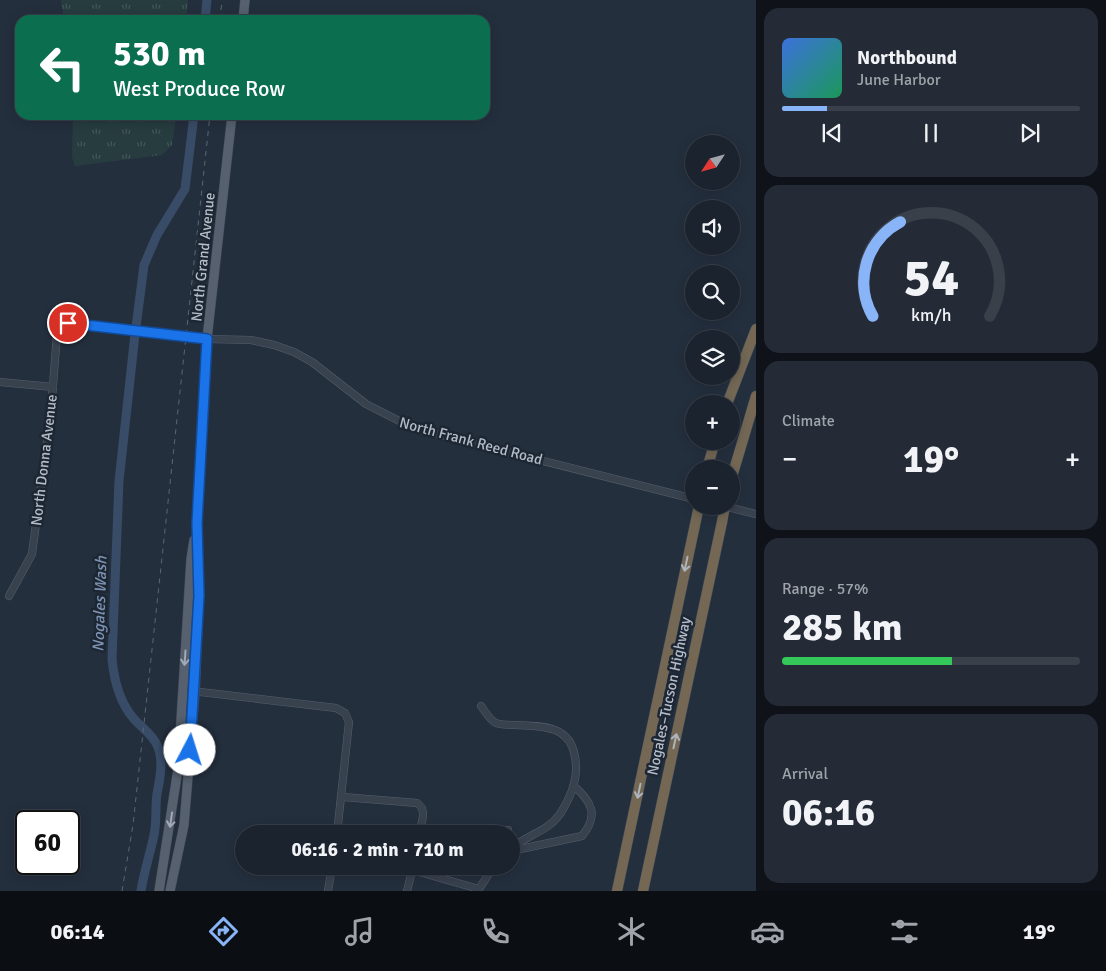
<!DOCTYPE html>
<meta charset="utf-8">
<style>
body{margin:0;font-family:Signika,sans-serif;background:#242b36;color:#f1f3f6;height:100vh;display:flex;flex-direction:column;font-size:19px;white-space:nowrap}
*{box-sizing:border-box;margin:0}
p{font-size:16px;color:#a0a4aa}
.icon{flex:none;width:28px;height:28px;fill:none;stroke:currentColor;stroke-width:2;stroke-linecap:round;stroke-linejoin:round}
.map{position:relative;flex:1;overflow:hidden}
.side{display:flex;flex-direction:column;gap:8px;padding:8px;background:#0f1319;width:350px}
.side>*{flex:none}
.hud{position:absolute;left:15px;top:15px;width:475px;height:105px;border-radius:15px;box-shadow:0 2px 12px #0003,0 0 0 1px #39404a;background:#0b6e4f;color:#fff;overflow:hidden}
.needle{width:32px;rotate:234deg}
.fabs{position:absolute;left:685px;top:135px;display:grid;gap:10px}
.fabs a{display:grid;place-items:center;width:55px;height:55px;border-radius:50%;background:#1b232e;box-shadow:0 2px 12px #0003,0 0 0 1px #39404a;font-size:25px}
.speed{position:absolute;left:15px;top:810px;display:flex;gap:10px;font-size:25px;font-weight:700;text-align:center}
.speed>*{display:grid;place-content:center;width:65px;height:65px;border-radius:50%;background:#1b232e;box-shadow:0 2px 12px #0003,0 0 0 1px #39404a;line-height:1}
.speed .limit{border:2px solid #111;border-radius:8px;background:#fff;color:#111}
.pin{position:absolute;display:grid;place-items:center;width:42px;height:42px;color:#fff;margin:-21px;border:2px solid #fff;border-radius:50%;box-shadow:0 1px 5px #0007}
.me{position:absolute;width:55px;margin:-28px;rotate:5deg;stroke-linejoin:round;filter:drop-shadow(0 0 4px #0008)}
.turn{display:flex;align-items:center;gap:18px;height:105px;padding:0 15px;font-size:22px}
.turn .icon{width:65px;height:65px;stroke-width:2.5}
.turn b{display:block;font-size:35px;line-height:42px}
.big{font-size:38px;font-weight:700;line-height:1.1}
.side .widget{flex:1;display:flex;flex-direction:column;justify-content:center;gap:8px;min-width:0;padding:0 18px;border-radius:15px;background:#242b36}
.side .dial{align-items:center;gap:0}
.dial svg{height:130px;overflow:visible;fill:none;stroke:#39404a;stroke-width:7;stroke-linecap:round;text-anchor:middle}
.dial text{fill:#f1f3f6;stroke:none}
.song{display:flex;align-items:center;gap:15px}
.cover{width:60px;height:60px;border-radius:8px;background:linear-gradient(135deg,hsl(220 70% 55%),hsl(150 70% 35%))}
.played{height:5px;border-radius:2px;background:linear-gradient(90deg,#8ab4f8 15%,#39404a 15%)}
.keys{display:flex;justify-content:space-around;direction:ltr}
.heat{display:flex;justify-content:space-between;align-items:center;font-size:28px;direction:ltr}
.charge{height:8px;border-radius:4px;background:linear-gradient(90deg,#34c759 57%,#39404a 0)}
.trip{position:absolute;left:235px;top:825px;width:285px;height:50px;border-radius:25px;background:#1b232e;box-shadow:0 2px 12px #0003,0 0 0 1px #39404a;font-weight:700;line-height:50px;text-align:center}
.menu{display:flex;height:80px;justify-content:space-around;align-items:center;background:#0b0e12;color:#a0a4aa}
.menu .icon{width:35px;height:35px}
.menu .current{color:#8ab4f8}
.menu b{font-size:22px;color:#f1f3f6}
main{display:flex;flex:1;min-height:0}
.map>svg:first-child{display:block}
.grass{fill:url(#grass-tufts)}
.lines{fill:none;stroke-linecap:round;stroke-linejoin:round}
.river{stroke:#394c67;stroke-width:9}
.minor-casing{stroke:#565f6c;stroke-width:8}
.major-casing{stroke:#414a57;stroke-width:10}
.highway-casing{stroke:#434c59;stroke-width:11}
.minor{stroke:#38414e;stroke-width:7}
.major{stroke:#56606e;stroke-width:9}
.highway{stroke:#746855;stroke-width:10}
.rail{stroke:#5a6575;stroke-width:1;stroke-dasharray:5 5;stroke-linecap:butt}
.highway-bridge-casing{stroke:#434c59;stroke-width:11;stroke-linecap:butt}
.highway-bridge{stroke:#746855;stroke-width:10}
.oneway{stroke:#aeb4bd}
.oneway2{stroke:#a1aab7}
.route-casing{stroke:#114b97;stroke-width:12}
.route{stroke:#1a73e8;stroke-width:9}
.labels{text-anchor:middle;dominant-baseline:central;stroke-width:5;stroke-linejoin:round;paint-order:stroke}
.street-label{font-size:15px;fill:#b4bcc9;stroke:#1d2633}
.water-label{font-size:16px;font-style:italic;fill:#7c92b1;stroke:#1d2633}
</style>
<main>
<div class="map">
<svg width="756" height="891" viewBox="0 0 756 891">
<defs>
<pattern id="grass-tufts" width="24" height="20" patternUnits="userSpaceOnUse" patternTransform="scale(1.25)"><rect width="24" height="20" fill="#263c3f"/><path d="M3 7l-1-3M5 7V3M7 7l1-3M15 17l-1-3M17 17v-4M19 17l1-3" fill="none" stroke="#435659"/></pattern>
</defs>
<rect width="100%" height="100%" fill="#242f3e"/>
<!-- grass -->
<g class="grass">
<path d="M61 0H188L186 20H64Z"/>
<path d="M73 115H176L172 145 162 155 75 166 72 157Z"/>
</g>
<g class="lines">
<!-- river -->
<g class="river">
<path d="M205 20 207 0"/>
<path d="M136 327 144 265 157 235 185 189 194 115"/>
<path d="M135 334 119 481 112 659C114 680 120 703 134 719 142 728 152 734 157 745 164 760 160 778 157 794 155 807 157 822 154 835 150 854 144 872 141 891"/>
</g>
<defs>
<g id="minor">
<path d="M0 382 53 387"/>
<path d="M724 506 756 514"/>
<path d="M9 596 32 554 51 411 57 334 68 323 207 339 251 340 274 345 294 352 312 362 366 404 413 428 694 499"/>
<path d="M183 690 336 708 345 713 349 722 337 834"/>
<path d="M481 706C485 711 490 721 496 723 502 725 509 725 515 725 542 726 570 725 575 757 579 777 571 797 560 814 546 834 523 835 511 850"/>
<path d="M343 797 417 803C428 810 421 823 419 834"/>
<path d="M507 834 508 830"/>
<path d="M511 851 582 836C599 815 592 802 574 786"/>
<path d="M412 870 479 889 494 866"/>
<path d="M328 891 332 866"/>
<path d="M407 891 413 867"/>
</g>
<g id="major">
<path d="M243 20 245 0"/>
<path d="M159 891 178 769 191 559 194 540"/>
<path d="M170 891 184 825 195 691 199 596 197 523 207 339 232 115"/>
</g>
<g id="highway">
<path d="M727 404 756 329"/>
<path d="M707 469 715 441"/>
<path d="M731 480 756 396"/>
<path d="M617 891 699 506"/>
<path d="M643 891 722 522"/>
</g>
</defs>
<!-- minor casing -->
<use href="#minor" class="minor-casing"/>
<!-- major casing -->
<use href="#major" class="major-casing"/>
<!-- highway casing -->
<use href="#highway" class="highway-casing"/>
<!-- minor -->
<use href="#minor" class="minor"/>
<!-- major -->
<use href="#major" class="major"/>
<!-- highway -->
<use href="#highway" class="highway"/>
<!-- rail -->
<g class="rail">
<path d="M220 20 222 0"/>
<path d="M122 891 133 825 210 115"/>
</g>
<defs>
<path id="highway-bridge" d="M722 522 725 506"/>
</defs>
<!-- highway-bridge casing -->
<use href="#highway-bridge" class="highway-bridge-casing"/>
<!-- highway-bridge -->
<use href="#highway-bridge" class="highway-bridge"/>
</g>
<!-- one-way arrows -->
<defs><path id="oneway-shaft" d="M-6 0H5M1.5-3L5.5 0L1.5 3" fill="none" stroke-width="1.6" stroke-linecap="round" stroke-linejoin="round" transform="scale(1.25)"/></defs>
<g class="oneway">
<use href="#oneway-shaft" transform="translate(686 564) rotate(102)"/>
<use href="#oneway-shaft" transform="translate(675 741) rotate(-78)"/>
<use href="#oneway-shaft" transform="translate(639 791) rotate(102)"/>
</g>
<g class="oneway2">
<use href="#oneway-shaft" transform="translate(185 658) rotate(94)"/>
<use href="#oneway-shaft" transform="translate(171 820) rotate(98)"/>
</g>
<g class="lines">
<defs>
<path id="route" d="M68 323 207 339 197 523 199 596 190 750"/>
</defs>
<!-- route casing -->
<use href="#route" class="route-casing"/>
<!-- route -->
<use href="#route" class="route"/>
</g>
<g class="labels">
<!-- street labels -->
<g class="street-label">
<text transform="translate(203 257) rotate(-84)">North Grand Avenue</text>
<text transform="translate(471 441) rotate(15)">North Frank Reed Road</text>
<text transform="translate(44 460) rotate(-83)">North Donna Avenue</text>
<text transform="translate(669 696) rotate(-78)">Nogales–Tucson Highway</text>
</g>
<!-- water labels -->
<g class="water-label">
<text transform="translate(100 604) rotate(-88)">Nogales Wash</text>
</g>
</g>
</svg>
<div class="fabs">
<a><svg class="needle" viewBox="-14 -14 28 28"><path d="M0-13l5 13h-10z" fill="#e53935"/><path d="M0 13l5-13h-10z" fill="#a0a4aa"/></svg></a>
<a><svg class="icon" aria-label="sound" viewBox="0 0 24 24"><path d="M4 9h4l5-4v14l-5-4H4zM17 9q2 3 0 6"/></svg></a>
<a><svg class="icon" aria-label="search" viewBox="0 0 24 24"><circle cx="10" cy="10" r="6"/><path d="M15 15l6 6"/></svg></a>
<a><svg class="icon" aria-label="layers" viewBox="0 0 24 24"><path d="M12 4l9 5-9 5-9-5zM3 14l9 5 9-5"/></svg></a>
<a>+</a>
<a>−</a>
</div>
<div class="speed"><div class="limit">60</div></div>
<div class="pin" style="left:68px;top:323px;background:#d93025"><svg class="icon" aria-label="arrive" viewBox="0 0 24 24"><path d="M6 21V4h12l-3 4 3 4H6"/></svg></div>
<svg class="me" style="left:190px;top:750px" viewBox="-20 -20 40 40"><circle r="19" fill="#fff"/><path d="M0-13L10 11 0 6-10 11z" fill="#1a73e8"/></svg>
<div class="trip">06:16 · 2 min · 710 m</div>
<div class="hud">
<div class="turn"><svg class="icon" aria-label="left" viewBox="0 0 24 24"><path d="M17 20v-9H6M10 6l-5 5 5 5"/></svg><div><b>530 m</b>West Produce Row</div></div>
</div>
</div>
<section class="side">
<div class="widget">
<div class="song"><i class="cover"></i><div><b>Northbound</b><p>June Harbor</p></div></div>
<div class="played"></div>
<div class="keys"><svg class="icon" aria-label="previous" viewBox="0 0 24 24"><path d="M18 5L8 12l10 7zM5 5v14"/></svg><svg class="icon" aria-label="pause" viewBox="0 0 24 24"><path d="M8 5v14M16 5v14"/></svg><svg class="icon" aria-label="next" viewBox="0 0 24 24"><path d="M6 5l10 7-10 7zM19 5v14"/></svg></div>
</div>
<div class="widget dial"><svg viewBox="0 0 100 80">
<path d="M14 69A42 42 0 1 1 86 69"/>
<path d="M14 69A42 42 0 0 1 31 11" stroke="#8ab4f8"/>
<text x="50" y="56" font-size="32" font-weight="700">54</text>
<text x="50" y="72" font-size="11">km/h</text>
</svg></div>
<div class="widget"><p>Climate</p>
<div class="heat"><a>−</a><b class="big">19°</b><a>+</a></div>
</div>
<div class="widget"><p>Range · 57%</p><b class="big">285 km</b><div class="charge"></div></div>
<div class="widget"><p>Arrival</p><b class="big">06:16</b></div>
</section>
</main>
<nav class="menu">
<b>06:14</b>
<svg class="icon current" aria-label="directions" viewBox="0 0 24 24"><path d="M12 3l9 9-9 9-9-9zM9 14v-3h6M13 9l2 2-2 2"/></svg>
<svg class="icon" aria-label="music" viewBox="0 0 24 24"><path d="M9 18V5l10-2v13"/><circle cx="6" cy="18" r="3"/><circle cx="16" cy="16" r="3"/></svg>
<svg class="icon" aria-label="phone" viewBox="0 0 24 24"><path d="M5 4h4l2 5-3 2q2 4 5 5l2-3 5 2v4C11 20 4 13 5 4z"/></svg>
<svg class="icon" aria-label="climate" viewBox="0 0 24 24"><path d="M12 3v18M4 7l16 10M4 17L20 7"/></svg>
<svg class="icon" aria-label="car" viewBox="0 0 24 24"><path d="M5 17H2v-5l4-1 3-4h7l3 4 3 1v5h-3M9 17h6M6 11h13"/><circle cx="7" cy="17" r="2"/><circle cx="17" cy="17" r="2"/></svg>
<svg class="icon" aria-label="filters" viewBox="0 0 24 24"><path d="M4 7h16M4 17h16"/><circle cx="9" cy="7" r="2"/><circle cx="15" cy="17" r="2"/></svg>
<b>19°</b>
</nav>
